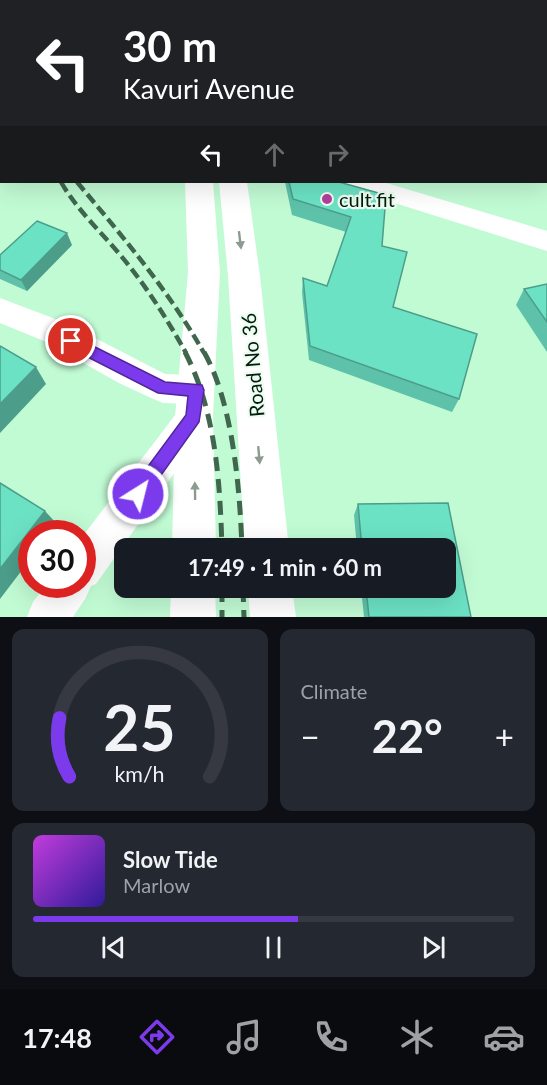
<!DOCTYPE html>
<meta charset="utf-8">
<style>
body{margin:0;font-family:Lato,sans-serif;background:#242831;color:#f1f3f6;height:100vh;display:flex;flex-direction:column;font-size:22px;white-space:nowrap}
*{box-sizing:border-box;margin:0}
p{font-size:20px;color:#9ea1a6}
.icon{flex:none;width:33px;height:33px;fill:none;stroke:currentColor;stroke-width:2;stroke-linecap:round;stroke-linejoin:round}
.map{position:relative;height:617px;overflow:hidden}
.drawer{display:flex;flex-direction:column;gap:12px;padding:12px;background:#0d0f14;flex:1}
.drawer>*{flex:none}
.hud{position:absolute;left:0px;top:0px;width:548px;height:183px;box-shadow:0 6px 24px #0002;background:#202124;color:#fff;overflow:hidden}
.speed{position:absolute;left:18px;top:520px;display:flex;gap:12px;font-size:30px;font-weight:700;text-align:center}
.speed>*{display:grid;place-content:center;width:78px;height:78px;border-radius:50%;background:#171b24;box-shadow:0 6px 24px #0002;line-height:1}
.speed .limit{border:9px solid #d22;background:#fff;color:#111}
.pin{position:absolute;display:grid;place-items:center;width:51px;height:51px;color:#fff;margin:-26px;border:3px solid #fff;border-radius:50%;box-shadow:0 2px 6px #0007}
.me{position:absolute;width:66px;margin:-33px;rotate:36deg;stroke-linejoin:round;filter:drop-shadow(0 0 4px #0008)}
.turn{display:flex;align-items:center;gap:21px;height:126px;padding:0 24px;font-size:27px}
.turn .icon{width:78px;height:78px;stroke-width:2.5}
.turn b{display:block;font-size:42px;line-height:51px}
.lanes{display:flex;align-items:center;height:57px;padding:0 24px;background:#0003;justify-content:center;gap:30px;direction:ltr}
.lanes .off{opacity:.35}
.big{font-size:45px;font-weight:700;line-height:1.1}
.drawer .card{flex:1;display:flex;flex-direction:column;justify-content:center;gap:9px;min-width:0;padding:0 21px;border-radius:12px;background:#242831}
.drawer .dial{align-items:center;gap:0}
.dial svg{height:156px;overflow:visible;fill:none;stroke:#363941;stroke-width:7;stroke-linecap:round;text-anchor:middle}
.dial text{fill:#f1f3f6;stroke:none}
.song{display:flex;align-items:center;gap:18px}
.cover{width:72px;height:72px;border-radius:9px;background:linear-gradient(135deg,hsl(290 70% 55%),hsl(250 70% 35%))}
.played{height:6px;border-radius:3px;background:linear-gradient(90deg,#7c3aed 55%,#363941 55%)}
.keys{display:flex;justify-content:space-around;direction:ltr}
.heat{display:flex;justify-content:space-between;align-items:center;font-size:33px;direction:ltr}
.drawer .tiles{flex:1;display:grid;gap:12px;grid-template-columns:1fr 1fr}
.card:last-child{grid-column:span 2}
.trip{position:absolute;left:114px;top:538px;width:342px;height:60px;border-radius:12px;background:#171b24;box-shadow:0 6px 24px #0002;font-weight:700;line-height:60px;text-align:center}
.tab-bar{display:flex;height:96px;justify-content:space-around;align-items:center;background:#090b0e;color:#9ea1a6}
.tab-bar .icon{width:42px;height:42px}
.tab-bar .active{color:#7c3aed}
.tab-bar b{font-size:27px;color:#f1f3f6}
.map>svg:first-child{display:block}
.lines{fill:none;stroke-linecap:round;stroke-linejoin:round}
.minor{fill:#fff;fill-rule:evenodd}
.major{fill:#fff;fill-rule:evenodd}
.rail-far2{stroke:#40674e;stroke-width:3;stroke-dasharray:8 4.5;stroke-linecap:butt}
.rail-far1{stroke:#40674e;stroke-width:4.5;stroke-dasharray:11 5;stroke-linecap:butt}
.rail{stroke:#40674e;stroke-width:5;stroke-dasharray:14 8;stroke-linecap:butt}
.wall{fill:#5dc2a9}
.shaded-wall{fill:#4c9e8a}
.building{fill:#6ce2c5;stroke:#4c9e8a;stroke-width:1.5}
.oneway{fill:#8d9a92}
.route{fill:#7c3aed;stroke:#51269a;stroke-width:1.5}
.poi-dot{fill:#b1419e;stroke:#eefcf2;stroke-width:2}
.labels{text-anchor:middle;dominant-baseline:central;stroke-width:4.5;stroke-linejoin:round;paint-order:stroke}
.poi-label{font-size:20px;fill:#011e0d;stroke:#eefcf2;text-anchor:start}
.street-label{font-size:20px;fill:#011e0d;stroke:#eefcf2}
</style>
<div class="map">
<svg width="547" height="617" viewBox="0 0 547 617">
<rect width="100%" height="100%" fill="#c1fbd4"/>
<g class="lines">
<!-- minor -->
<g class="minor">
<path d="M275 0H294L274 2Z"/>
<rect x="0" y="29" width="2" height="12"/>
<rect x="546" y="109" width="1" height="14"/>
<path d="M343 182H383L547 231V251L347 188Z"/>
<path d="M0 298 66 323 165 374 197 375 209 380 214 390 209 400 200 404 206 406 211 417 206 428 96 584 91 586 85 599 73 617H27L33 602 46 585H82V537L182 406 187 404 163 403 151 398 119 383 44 341 0 323Z"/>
</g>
<!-- major -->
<g class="major">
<path d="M83 0H104L82 2Z"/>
<path d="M110 0H131L109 2Z"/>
<path d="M0 80H2L0 95Z"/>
<path d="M185 182H213L220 272 213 417 216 549H172L175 417 188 272Z"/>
<path d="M219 182H247L260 276 289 549H245L228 276Z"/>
<path d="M171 588H215L216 617H170Z"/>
<path d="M248 588H292L296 617H250Z"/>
</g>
<!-- rail-far2 -->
<path class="rail-far2" d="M90 2 92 0"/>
<!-- rail-far1 -->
<g class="rail-far1">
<path d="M61 182C76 208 97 228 116 250 143 281 166 317 186 353"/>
<path d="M77 182C123 237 169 291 204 353"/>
</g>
<!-- rail -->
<g class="rail">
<path d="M185 352C216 412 220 482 222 549"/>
<path d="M204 352C233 403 240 490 242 549"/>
<path d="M222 588V617"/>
<path d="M243 588 244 617"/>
</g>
</g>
<!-- wall -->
<g class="wall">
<path d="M0 0H58L56 2H2V17L0 16Z"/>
<path d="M546 3 547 9V107H546Z"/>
<path d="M285 182H339L382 246 393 307 459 399 452 412 309 360 302 293 303 278 327 286 346 232 292 215Z"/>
<path d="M72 245 27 291 0 279V255Z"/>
<path d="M547 284V352L516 305 524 289Z"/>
<path d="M448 503 471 617H364L361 588H446V549H357L354 515 358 504Z"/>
</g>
<!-- shaded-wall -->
<g class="shaded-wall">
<path d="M29 0H58L56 2H26Z"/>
<path d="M417 0H426L424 2H415Z"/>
<path d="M67 233 72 245 27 291 21 280Z"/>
<path d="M36 367 46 384 0 433V404Z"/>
<path d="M45 511 56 523 48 534H32V557L0 599V569Z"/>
</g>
<!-- building -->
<g class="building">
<path d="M0 0H29L26 2H2V3L0 2Z"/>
<path d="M136 0H249L247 2H134Z"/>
<path d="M324 0H417L415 2H322Z"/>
<path d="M521 0H531L537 2H520Z"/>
<path d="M546 9H547V83L546 82Z"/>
<path d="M289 182H339L386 195 382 246 407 252 393 307 477 334 459 399 310 346 303 278 327 286 351 217 293 199Z"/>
<path d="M37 221 67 233 21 280 0 270V255Z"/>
<path d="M547 284V322L524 289Z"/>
<path d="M0 346 36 367 0 404Z"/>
<path d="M0 483 45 511 0 569Z"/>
<path d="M448 503 471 617H369L366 588H446V549H362L358 504Z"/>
</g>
<!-- one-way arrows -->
<defs><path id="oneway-solid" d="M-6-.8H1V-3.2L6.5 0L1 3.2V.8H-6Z" transform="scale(1.5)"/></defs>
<g class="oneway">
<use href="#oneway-solid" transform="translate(240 240) rotate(83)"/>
<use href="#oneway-solid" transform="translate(259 455) rotate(85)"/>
<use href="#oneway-solid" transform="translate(195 491) rotate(-91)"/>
</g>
<!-- route -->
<path class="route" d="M71 335 165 382 202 385 204 390 199 422 144 499 138 502 132 499 130 494 132 488 186 415 188 396 158 393 66 346 64 341 66 337Z"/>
<!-- markers -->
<circle class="poi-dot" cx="327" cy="199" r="6"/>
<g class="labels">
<!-- poi labels -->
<g class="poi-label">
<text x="339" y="199">cult.fit</text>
</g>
<!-- street labels -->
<g class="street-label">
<text transform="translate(252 365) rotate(-95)">Road No 36</text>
</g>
</g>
</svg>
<div class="speed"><div class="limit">30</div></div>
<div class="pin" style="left:71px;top:341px;background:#d93025"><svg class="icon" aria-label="arrive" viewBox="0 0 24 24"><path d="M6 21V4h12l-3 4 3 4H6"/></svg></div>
<svg class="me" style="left:138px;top:494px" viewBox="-20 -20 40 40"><circle r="17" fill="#7c3aed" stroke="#fff" stroke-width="3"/><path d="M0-11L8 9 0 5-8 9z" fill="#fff"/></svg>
<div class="trip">17:49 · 1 min · 60 m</div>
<div class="hud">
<div class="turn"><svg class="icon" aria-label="left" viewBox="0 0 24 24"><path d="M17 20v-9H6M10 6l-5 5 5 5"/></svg><div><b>30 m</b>Kavuri Avenue</div></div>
<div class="lanes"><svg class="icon" aria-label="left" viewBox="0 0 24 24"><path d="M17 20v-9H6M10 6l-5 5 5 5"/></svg><svg class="icon off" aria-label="ahead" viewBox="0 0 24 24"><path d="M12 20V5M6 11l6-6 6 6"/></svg><svg class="icon off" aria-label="right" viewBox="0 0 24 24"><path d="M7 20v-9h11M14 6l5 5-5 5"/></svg></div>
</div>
</div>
<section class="drawer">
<div class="tiles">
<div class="card dial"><svg viewBox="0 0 100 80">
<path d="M14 69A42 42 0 1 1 86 69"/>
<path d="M14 69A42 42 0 0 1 9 39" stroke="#7c3aed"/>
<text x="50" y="56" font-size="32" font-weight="700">25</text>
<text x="50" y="72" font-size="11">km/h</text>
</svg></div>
<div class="card"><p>Climate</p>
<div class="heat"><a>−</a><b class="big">22°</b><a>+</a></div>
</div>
<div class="card">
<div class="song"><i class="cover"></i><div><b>Slow Tide</b><p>Marlow</p></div></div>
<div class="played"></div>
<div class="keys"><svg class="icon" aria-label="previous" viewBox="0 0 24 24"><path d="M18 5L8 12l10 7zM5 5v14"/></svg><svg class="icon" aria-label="pause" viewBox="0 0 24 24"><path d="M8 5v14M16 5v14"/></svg><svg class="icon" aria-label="next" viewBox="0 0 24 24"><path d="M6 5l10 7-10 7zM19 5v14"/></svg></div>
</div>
</div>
</section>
<nav class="tab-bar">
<b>17:48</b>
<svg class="icon active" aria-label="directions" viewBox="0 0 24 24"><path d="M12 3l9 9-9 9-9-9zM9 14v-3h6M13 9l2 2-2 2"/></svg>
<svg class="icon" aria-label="music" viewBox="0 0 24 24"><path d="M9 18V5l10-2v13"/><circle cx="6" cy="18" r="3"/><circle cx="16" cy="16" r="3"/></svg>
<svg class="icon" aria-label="phone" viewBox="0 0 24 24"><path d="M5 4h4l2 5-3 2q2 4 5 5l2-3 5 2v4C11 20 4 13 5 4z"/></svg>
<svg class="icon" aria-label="climate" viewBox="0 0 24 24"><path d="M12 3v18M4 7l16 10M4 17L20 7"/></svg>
<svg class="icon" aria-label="car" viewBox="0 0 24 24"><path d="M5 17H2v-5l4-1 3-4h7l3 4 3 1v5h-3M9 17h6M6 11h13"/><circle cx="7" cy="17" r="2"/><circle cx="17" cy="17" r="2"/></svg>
</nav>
